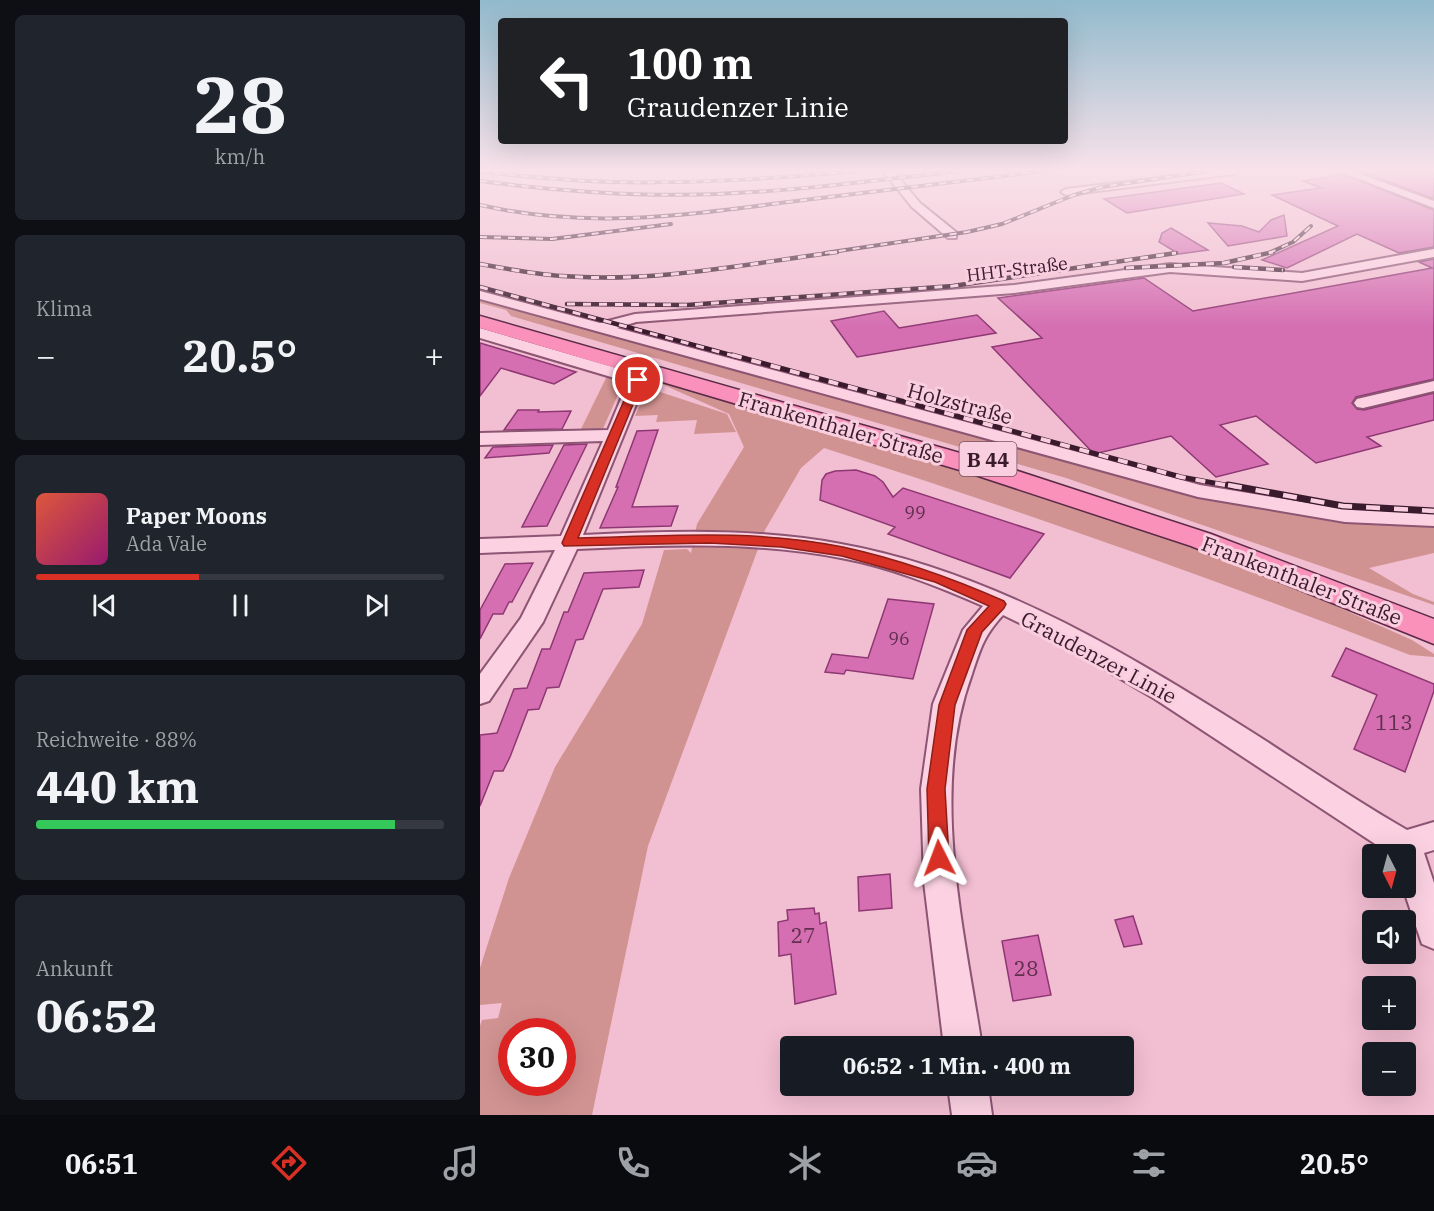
<!DOCTYPE html>
<html lang="de">
<meta charset="utf-8">
<style>
body{margin:0;font-family:"IBM Plex Serif",serif;background:#20242c;color:#f1f3f6;height:100vh;display:flex;flex-direction:column;font-size:22px;white-space:nowrap}
*{box-sizing:border-box;margin:0}
p{font-size:20px;color:#9ea1a6}
.icon{flex:none;width:33px;height:33px;fill:none;stroke:currentColor;stroke-width:2;stroke-linecap:round;stroke-linejoin:round}
.map{position:relative;flex:1;overflow:hidden}
.details{display:flex;flex-direction:column;gap:15px;padding:15px;background:#0d0f14;width:480px}
.details>*{flex:none}
.hud{position:absolute;left:18px;top:18px;width:570px;height:126px;border-radius:6px;box-shadow:0 6px 24px #0002;background:#202124;color:#fff;overflow:hidden}
.needle{width:39px;rotate:174deg}
.buttons{position:absolute;left:882px;top:844px;display:grid;gap:12px}
.buttons a{display:grid;place-items:center;width:54px;height:54px;border-radius:6px;background:#171b24;box-shadow:0 6px 24px #0002;font-size:30px}
.speed{position:absolute;left:18px;top:1018px;display:flex;gap:12px;font-size:30px;font-weight:700;text-align:center}
.speed>*{display:grid;place-content:center;width:78px;height:78px;border-radius:50%;background:#171b24;box-shadow:0 6px 24px #0002;line-height:1}
.speed .limit{border:9px solid #d22;background:#fff;color:#111}
.pin{position:absolute;display:grid;place-items:center;width:51px;height:51px;color:#fff;margin:-26px;border:3px solid #fff;border-radius:50%;box-shadow:0 2px 6px #0007}
.me{position:absolute;width:66px;margin:-33px;rotate:357deg;stroke-linejoin:round;filter:drop-shadow(0 0 4px #0008)}
.turn{display:flex;align-items:center;gap:21px;height:126px;padding:0 30px;font-size:27px}
.turn .icon{width:78px;height:78px;stroke-width:2.5}
.turn b{display:block;font-size:42px;line-height:51px}
.big{font-size:45px;font-weight:800;line-height:1.1}
.details .widget{flex:1;display:flex;flex-direction:column;justify-content:center;gap:9px;min-width:0;padding:0 21px;border-radius:9px;background:#20242c}
.details .dial{align-items:center;gap:0}
.dial b{font-size:78px;line-height:1}
.song{display:flex;align-items:center;gap:18px}
.cover{width:72px;height:72px;border-radius:9px;background:linear-gradient(135deg,hsl(10 70% 55%),hsl(320 70% 35%))}
.played{height:6px;border-radius:3px;background:linear-gradient(90deg,#d93025 40%,#363941 40%)}
.keys{display:flex;justify-content:space-around;direction:ltr}
.heat{display:flex;justify-content:space-between;align-items:center;font-size:33px;direction:ltr}
.charge{height:9px;border-radius:4px;background:linear-gradient(90deg,#34c759 88%,#363941 0)}
.trip{position:absolute;left:300px;top:1036px;width:354px;height:60px;border-radius:6px;background:#171b24;box-shadow:0 6px 24px #0002;font-weight:800;line-height:60px;text-align:center}
.tab-bar{display:flex;height:96px;justify-content:space-around;align-items:center;background:#090b0e;color:#9ea1a6}
.tab-bar .icon{width:42px;height:42px}
.tab-bar .on{color:#d93025}
.tab-bar b{font-size:27px;color:#f1f3f6}
main{display:flex;flex:1;min-height:0}
.map>svg:first-child{display:block}
.green{fill:#d19391;fill-rule:evenodd}
.building{fill:#d56fb2;stroke:#8e3873;stroke-width:1.5}
.lines{fill:none;stroke-linecap:round;stroke-linejoin:round}
.minor-casing{stroke:#8c5573;stroke-width:4}
.major-casing{stroke:#592a47;stroke-width:3}
.minor{fill:#fcd2e2;fill-rule:evenodd}
.major{fill:#fa91ba;fill-rule:evenodd}
.rail-far3-casing{stroke:#3a1b2d;stroke-width:4}
.rail-far2-casing{stroke:#3a1b2d;stroke-width:4.5}
.rail-far1-casing{stroke:#3a1b2d;stroke-width:5}
.rail-casing{stroke:#3a1b2d;stroke-width:7}
.rail-far3{stroke:#f9cede;stroke-width:2;stroke-dasharray:7;stroke-linecap:butt}
.rail-far2{stroke:#f9cede;stroke-width:3;stroke-dasharray:8;stroke-linecap:butt}
.rail-far1{stroke:#f9cede;stroke-width:4;stroke-dasharray:10;stroke-linecap:butt}
.rail{stroke:#f9cede;stroke-width:4.5;stroke-dasharray:14;stroke-linecap:butt}
.route{fill:#d93025;stroke:#8d1f18;stroke-width:1.5}
.labels{text-anchor:middle;dominant-baseline:central;stroke-width:6;stroke-linejoin:round;paint-order:stroke}
.far-street-label{font-size:18px;fill:#3a1b2d;stroke:#f9cede}
.number-label{font-size:18px;fill:#61304e}
.shield{fill:#f9cede;stroke:#735162;stroke-width:1.5}
.shield-label{font-size:20px;font-weight:bold;fill:#3a1b2d}
.street-label{font-size:21px;fill:#3a1b2d;stroke:#f9cede}
.near-number-label{font-size:21px;fill:#61304e}
</style>
<main>
<section class="details">
<div class="widget dial"><b>28</b><p>km/h</p></div>
<div class="widget"><p>Klima</p>
<div class="heat"><a>−</a><b class="big">20.5°</b><a>+</a></div>
</div>
<div class="widget">
<div class="song"><i class="cover"></i><div><b>Paper Moons</b><p>Ada Vale</p></div></div>
<div class="played"></div>
<div class="keys"><svg class="icon" aria-label="previous" viewBox="0 0 24 24"><path d="M18 5L8 12l10 7zM5 5v14"/></svg><svg class="icon" aria-label="pause" viewBox="0 0 24 24"><path d="M8 5v14M16 5v14"/></svg><svg class="icon" aria-label="next" viewBox="0 0 24 24"><path d="M6 5l10 7-10 7zM19 5v14"/></svg></div>
</div>
<div class="widget"><p>Reichweite · 88%</p><b class="big">440 km</b><div class="charge"></div></div>
<div class="widget"><p>Ankunft</p><b class="big">06:52</b></div>
</section>
<div class="map">
<svg width="954" height="1115" viewBox="0 0 954 1115">
<rect width="100%" height="100%" fill="#f2bed1"/>
<!-- green -->
<g class="green">
<path d="M0 298 711 496 854 522 954 527V553L889 568 933 594 954 602V605L586 478 31 316 26 310 0 303Z"/>
<path d="M127 376 144 381 122 431H100Z"/>
<path d="M168 378 487 469 748 558 932 640 954 654V657L930 655C737 580 542 511 344 448L321 468 285 530 168 846 112 1115H0V1026L2 1020 18 1018 22 1003 0 1005V968L29 878 75 767 162 624 184 550 207 549 211 553 217 524 264 447 249 414ZM32 1032H82V1083H32Z"/>
<path d="M171 389 247 414 256 432 214 434 217 420 176 422 178 415 155 416 165 392Z"/>
</g>
<!-- building -->
<g class="building">
<path d="M880 171H954V199Z"/>
<path d="M862 174 954 210V247L919 253 877 234 807 268 782 260 858 226 792 195 841 188 823 181Z"/>
<path d="M741 183 764 194 647 213 624 199Z"/>
<path d="M804 215 807 236 748 246 728 223 762 226 779 232 791 220Z"/>
<path d="M691 228 728 250 699 254 679 242 682 233Z"/>
<path d="M954 259V379L876 397 872 403 877 409 884 410 954 393V420L887 437 901 446 836 463 776 416 740 425 788 464 736 477 691 436 614 454 512 347 562 338 518 298 664 278 713 311 952 268 939 262Z"/>
<path d="M404 311 419 328 497 315 516 333 377 357 351 321Z"/>
<path d="M0 343 27 351 96 372 74 384 21 368 0 396Z"/>
<path d="M38 410H59L58 412 91 411 82 429 24 430Z"/>
<path d="M178 430 152 507 198 506 191 526 120 528 138 487H136L157 431Z"/>
<path d="M107 444 67 526 42 527 84 445Z"/>
<path d="M73 445 69 453 5 458 13 447Z"/>
<path d="M376 470 395 476 403 482 413 497 423 488 564 534 530 578 408 534 415 527 340 500 342 480 346 474 355 471Z"/>
<path d="M53 563 32 602H29L23 614H13L0 639V610L25 564Z"/>
<path d="M164 570 159 587 123 589 103 639 96 640 79 687 67 688 59 709 48 710 30 757 23 771H14L0 806V735L17 733 34 689 47 688 62 649H70L84 612H88L104 573Z"/>
<path d="M408 599 454 604 433 679 366 670 364 674 345 672 352 654 388 658Z"/>
<path d="M866 648 954 684V691L925 772 874 749 897 695 852 676Z"/>
<path d="M410 874 412 908 379 911 378 877Z"/>
<path d="M334 908 335 914 339 913 340 924 346 922 356 994 315 1004 311 954 299 956 298 922 308 920 307 910Z"/>
<path d="M653 916 662 944 644 947 635 920Z"/>
<path d="M558 935 571 995 533 1001 522 941Z"/>
</g>
<g class="lines">
<defs>
<g id="minor">
<path d="M403 171H413L440 203 476 232V238H468L432 207Z"/>
<path d="M733 171H759L754 174 586 195 581 192 586 189Z"/>
<path d="M859 171H872L954 201V208Z"/>
<path d="M954 249V257L822 281 690 272 534 293 156 322 137 328 720 485 865 509 954 514V526L865 522 718 497 0 299V291L120 323 155 314 534 285 690 264 822 273Z"/>
<path d="M0 328 164 376 166 380 103 535C189 531 276 528 361 544 517 572 658 660 789 743 835 773 880 803 927 830L954 822V850L944 853 954 883V949L942 944 923 888H926V855H912L675 699 571 638 523 615C504 636 501 647 492 674 449 790 484 928 502 1047H464L444 882 441 789 453 704 483 630 503 606C457 586 410 567 361 558 274 541 185 545 97 549L63 622 9 701 0 704V674L41 618 75 550 0 553V539L81 536 123 441 0 445V433L128 430 148 382 0 338Z"/>
<path d="M954 381V391L883 408 877 407 874 403 877 399Z"/>
<path d="M468 1086H508L512 1115H472Z"/>
</g>
<path id="major" d="M0 316 501 459 731 534 954 619V644L711 546 483 471 0 328Z"/>
</defs>
<!-- minor casing -->
<use href="#minor" class="minor-casing"/>
<!-- major casing -->
<use href="#major" class="major-casing"/>
<!-- minor -->
<use href="#minor" class="minor"/>
<!-- major -->
<use href="#major" class="major"/>
<defs>
<g id="rail-far3">
<path d="M0 172C44 176 88 181 132 182 215 184 297 178 379 171"/>
<path d="M0 181C78 191 157 197 236 194 317 191 399 180 480 171"/>
<path d="M0 205C109 230 207 215 316 201 399 191 482 181 565 171"/>
<path d="M0 237 72 239 191 224"/>
<path d="M345 253 487 232 522 224 594 195 622 187 728 171"/>
<path d="M693 253H696"/>
<path d="M789 253 813 242 831 226"/>
</g>
<g id="rail-far2">
<path d="M0 264C27 269 54 274 82 276 174 283 266 264 357 252"/>
<path d="M754 267 803 270"/>
<path d="M646 268 744 263 793 252"/>
<path d="M0 287 258 357"/>
<path d="M87 304 207 305 473 286 696 253"/>
</g>
<path id="rail-far1" d="M252 355 701 477 756 487"/>
<path id="rail" d="M748 485 863 506 954 511"/>
</defs>
<!-- rail-far3 casing -->
<use href="#rail-far3" class="rail-far3-casing"/>
<!-- rail-far2 casing -->
<use href="#rail-far2" class="rail-far2-casing"/>
<!-- rail-far1 casing -->
<use href="#rail-far1" class="rail-far1-casing"/>
<!-- rail casing -->
<use href="#rail" class="rail-casing"/>
<!-- rail-far3 -->
<use href="#rail-far3" class="rail-far3"/>
<!-- rail-far2 -->
<use href="#rail-far2" class="rail-far2"/>
<!-- rail-far1 -->
<use href="#rail-far1" class="rail-far1"/>
<!-- rail -->
<use href="#rail" class="rail"/>
</g>
<!-- sky -->
<linearGradient id="sky" x2="0" y2="1"><stop stop-color="#91bacc"/><stop offset="0.52" stop-color="#f9e2ea"/><stop offset="1" stop-color="#f9e2ea" stop-opacity="0"/></linearGradient>
<rect width="954" height="327" fill="url(#sky)"/>
<!-- route -->
<path class="route" d="M158 377 163 380 98 538C186 536 276 529 363 547 418 559 472 578 524 601L526 604 524 608 502 632 475 705 465 789 469 858 466 865 459 867 452 865 449 858 447 789 459 705 487 630 509 606 455 582 362 556 301 547 230 543 84 546 82 543 153 380Z"/>
<g class="labels">
<!-- far-street labels -->
<g class="far-street-label">
<text transform="translate(537 269) rotate(-7)">HHT-Straße</text>
</g>
<!-- number labels -->
<g class="number-label">
<text x="435" y="512">99</text>
<text x="419" y="638">96</text>
</g>
<!-- shield labels -->
<rect class="shield" x="479.5" y="442" width="57" height="34" rx="4.5"/>
<g class="shield-label">
<text x="508" y="459">B 44</text>
</g>
<!-- street labels -->
<g class="street-label">
<text transform="translate(480 403) rotate(15)">Holzstraße</text>
<text transform="translate(361 427) rotate(16)">Frankenthaler Straße</text>
<text transform="translate(822 580) rotate(21)">Frankenthaler Straße</text>
<text transform="translate(619 657) rotate(28)">Graudenzer Linie</text>
</g>
<!-- near-number labels -->
<g class="near-number-label">
<text x="914" y="722">113</text>
<text x="323" y="935">27</text>
<text x="546" y="968">28</text>
</g>
</g>
</svg>
<div class="buttons">
<a><svg class="needle" viewBox="-14 -14 28 28"><path d="M0-13l5 13h-10z" fill="#e53935"/><path d="M0 13l5-13h-10z" fill="#9ea1a6"/></svg></a>
<a><svg class="icon" aria-label="sound" viewBox="0 0 24 24"><path d="M4 9h4l5-4v14l-5-4H4zM17 9q2 3 0 6"/></svg></a>
<a>+</a>
<a>−</a>
</div>
<div class="speed"><div class="limit">30</div></div>
<div class="pin" style="left:158px;top:380px;background:#d93025"><svg class="icon" aria-label="arrive" viewBox="0 0 24 24"><path d="M6 21V4h12l-3 4 3 4H6"/></svg></div>
<svg class="me" style="left:459px;top:858px" viewBox="-20 -20 40 40"><path d="M0-17L14 15 0 8-14 15z" fill="#d93025" stroke="#fff" stroke-width="4"/></svg>
<div class="trip">06:52 · 1 Min. · 400 m</div>
<div class="hud">
<div class="turn"><svg class="icon" aria-label="left" viewBox="0 0 24 24"><path d="M17 20v-9H6M10 6l-5 5 5 5"/></svg><div><b>100 m</b>Graudenzer Linie</div></div>
</div>
</div>
</main>
<nav class="tab-bar">
<b>06:51</b>
<svg class="icon on" aria-label="directions" viewBox="0 0 24 24"><path d="M12 3l9 9-9 9-9-9zM9 14v-3h6M13 9l2 2-2 2"/></svg>
<svg class="icon" aria-label="music" viewBox="0 0 24 24"><path d="M9 18V5l10-2v13"/><circle cx="6" cy="18" r="3"/><circle cx="16" cy="16" r="3"/></svg>
<svg class="icon" aria-label="phone" viewBox="0 0 24 24"><path d="M5 4h4l2 5-3 2q2 4 5 5l2-3 5 2v4C11 20 4 13 5 4z"/></svg>
<svg class="icon" aria-label="climate" viewBox="0 0 24 24"><path d="M12 3v18M4 7l16 10M4 17L20 7"/></svg>
<svg class="icon" aria-label="car" viewBox="0 0 24 24"><path d="M5 17H2v-5l4-1 3-4h7l3 4 3 1v5h-3M9 17h6M6 11h13"/><circle cx="7" cy="17" r="2"/><circle cx="17" cy="17" r="2"/></svg>
<svg class="icon" aria-label="filters" viewBox="0 0 24 24"><path d="M4 7h16M4 17h16"/><circle cx="9" cy="7" r="2"/><circle cx="15" cy="17" r="2"/></svg>
<b>20.5°</b>
</nav>
